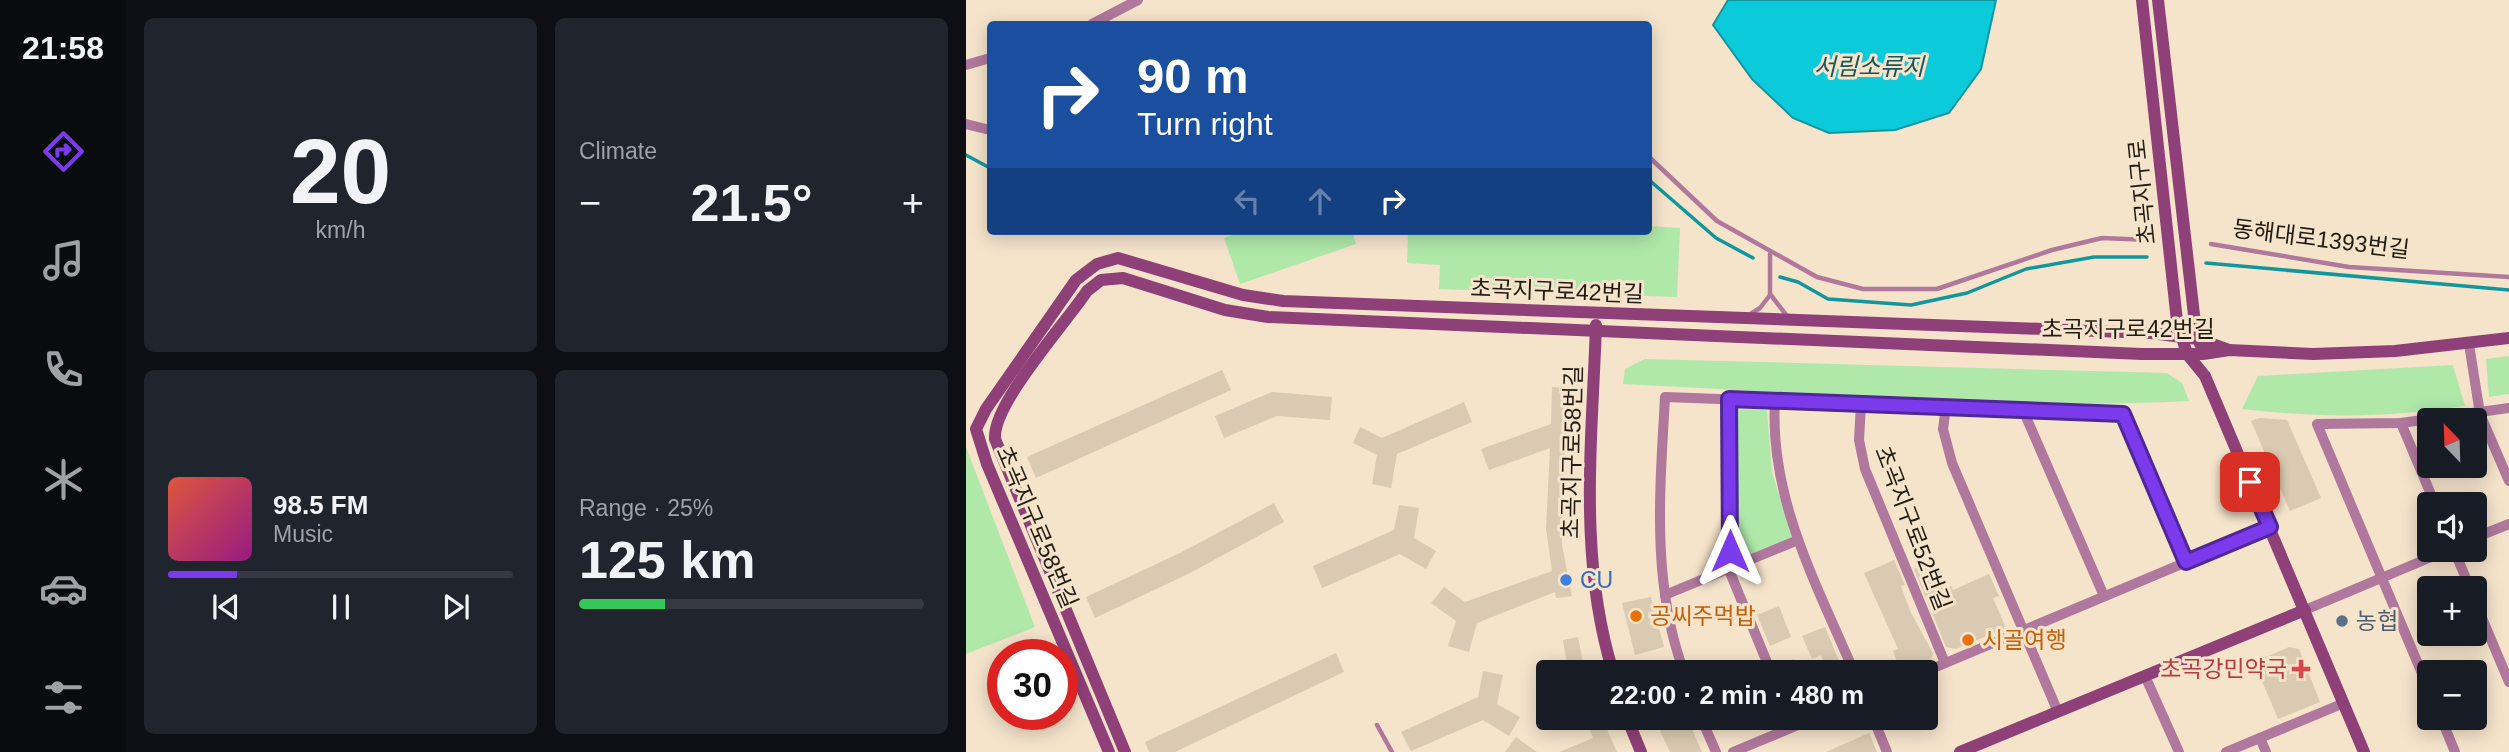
<!DOCTYPE html>
<meta charset="utf-8">
<style>
body{margin:0;font-family:Arial,"Noto Sans KR",sans-serif;background:#20242c;color:#f1f3f6;height:100vh;display:flex;flex-direction:column;font-size:26px;white-space:nowrap}
*{box-sizing:border-box;margin:0}
p{font-size:23px;color:#9ea1a6}
.icon{flex:none;width:38px;height:38px;fill:none;stroke:currentColor;stroke-width:2;stroke-linecap:round;stroke-linejoin:round}
.map{position:relative;flex:1;overflow:hidden}
.details{display:flex;flex-direction:column;gap:18px;padding:18px;background:#0d0f14;width:840px}
.details>*{flex:none}
.guide{position:absolute;left:21px;top:21px;width:665px;height:214px;border-radius:7px;box-shadow:0 4px 18px #0003;background:#1a4fa0;color:#fff;overflow:hidden}
.needle{width:46px;rotate:337deg}
.tools{position:absolute;left:1451px;top:408px;display:grid;gap:14px}
.tools a{display:grid;place-items:center;width:70px;height:70px;border-radius:7px;background:#171b24;box-shadow:0 4px 18px #0003;font-size:35px}
.speed{position:absolute;left:21px;top:639px;display:flex;gap:14px;font-size:35px;font-weight:700;text-align:center}
.speed>*{display:grid;place-content:center;width:91px;height:91px;border-radius:50%;background:#171b24;box-shadow:0 4px 18px #0003;line-height:1}
.speed .limit{border:10px solid #d22;background:#fff;color:#111}
.pin{position:absolute;display:grid;place-items:center;width:60px;height:60px;color:#fff;margin:-30px;border-radius:14px;box-shadow:0 4px 10px #0006}
.me{position:absolute;width:77px;margin:-38px;rotate:0deg;stroke-linejoin:round;filter:drop-shadow(0 0 5px #0008)}
.turn{display:flex;align-items:center;gap:24px;height:147px;padding:0 35px;font-size:32px}
.turn .icon{width:91px;height:91px;stroke-width:2.5}
.turn b{display:block;font-size:49px;line-height:60px}
.lanes{display:flex;align-items:center;height:66px;padding:0 35px;background:#0003;justify-content:center;gap:35px;direction:ltr}
.lanes .off{opacity:.35}
.big{font-size:52px;font-weight:700;line-height:1.1}
.details .tile{flex:1;display:flex;flex-direction:column;justify-content:center;gap:10px;min-width:0;padding:0 24px;border-radius:10px;background:#20242c}
.details .dial{align-items:center;gap:0}
.dial b{font-size:91px;line-height:1}
.song{display:flex;align-items:center;gap:21px}
.cover{width:84px;height:84px;border-radius:10px;background:linear-gradient(135deg,hsl(10 70% 55%),hsl(310 70% 35%))}
.played{height:7px;border-radius:4px;background:linear-gradient(90deg,#7c3aed 20%,#363941 20%)}
.keys{display:flex;justify-content:space-around;direction:ltr}
.heat{display:flex;justify-content:space-between;align-items:center;font-size:38px;direction:ltr}
.charge{height:10px;border-radius:5px;background:linear-gradient(90deg,#34c759 25%,#363941 0)}
.details .tiles{flex:1;display:grid;gap:18px;grid-template-columns:repeat(2,1fr)}
.trip{position:absolute;left:570px;top:660px;width:402px;height:70px;border-radius:7px;background:#171b24;box-shadow:0 4px 18px #0003;font-weight:700;line-height:70px;text-align:center}
main{display:flex;flex:1;min-height:0}
.tab-bar{display:flex;flex-direction:column;width:126px;justify-content:space-around;align-items:center;background:#090b0e;color:#9ea1a6}
.tab-bar .icon{width:49px;height:49px}
.tab-bar .selected{color:#7c3aed}
.tab-bar b{font-size:32px;color:#f1f3f6}
.map>svg:first-child{display:block}
.green{fill:#afe8a9}
.water{fill:#0bcada;stroke:#12969e;stroke-width:2}
.lines{fill:none;stroke-linecap:round;stroke-linejoin:round}
.stream{stroke:#12969e;stroke-width:3.5}
.building{fill:#dacab1}
.lane{stroke:#b0789c;stroke-width:4.5}
.street{stroke:#b0789c;stroke-width:10}
.secondary{stroke:#904078;stroke-width:12}
.route-casing{stroke:#51269a;stroke-width:18}
.route{stroke:#7c3aed;stroke-width:12}
.shop-dot{fill:#3f7fe0;stroke:#f5e3ca;stroke-width:2.5}
.food-dot{fill:#e8710a;stroke:#f5e3ca;stroke-width:2.5}
.service-dot{fill:#5c6f8a;stroke:#f5e3ca;stroke-width:2.5}
.health-dot{fill:#e0444e;stroke:#f5e3ca;stroke-width:2.5}
.labels{text-anchor:middle;dominant-baseline:central;stroke-width:6;stroke-linejoin:round;paint-order:stroke}
.street-label{font-size:23px;fill:#221c13;stroke:#f5e3ca}
.shop-label{font-size:23px;fill:#366cbe;stroke:#f5e3ca;text-anchor:start}
.food-label{font-size:23px;fill:#c56008;stroke:#f5e3ca;text-anchor:start}
.service-label{font-size:23px;fill:#4e5e75;stroke:#f5e3ca;text-anchor:start}
.health-label{font-size:23px;fill:#be3a42;stroke:#f5e3ca;text-anchor:end}
.water-label{font-size:24px;font-style:italic;fill:#15575d;stroke:#f5e3ca}
</style>
<main>
<nav class="tab-bar">
<b>21:58</b>
<svg class="icon selected" aria-label="directions" viewBox="0 0 24 24"><path d="M12 3l9 9-9 9-9-9zM9 14v-3h6M13 9l2 2-2 2"/></svg>
<svg class="icon" aria-label="music" viewBox="0 0 24 24"><path d="M9 18V5l10-2v13"/><circle cx="6" cy="18" r="3"/><circle cx="16" cy="16" r="3"/></svg>
<svg class="icon" aria-label="phone" viewBox="0 0 24 24"><path d="M5 4h4l2 5-3 2q2 4 5 5l2-3 5 2v4C11 20 4 13 5 4z"/></svg>
<svg class="icon" aria-label="climate" viewBox="0 0 24 24"><path d="M12 3v18M4 7l16 10M4 17L20 7"/></svg>
<svg class="icon" aria-label="car" viewBox="0 0 24 24"><path d="M5 17H2v-5l4-1 3-4h7l3 4 3 1v5h-3M9 17h6M6 11h13"/><circle cx="7" cy="17" r="2"/><circle cx="17" cy="17" r="2"/></svg>
<svg class="icon" aria-label="filters" viewBox="0 0 24 24"><path d="M4 7h16M4 17h16"/><circle cx="9" cy="7" r="2"/><circle cx="15" cy="17" r="2"/></svg>
</nav>
<section class="details">
<div class="tiles">
<div class="tile dial"><b>20</b><p>km/h</p></div>
<div class="tile"><p>Climate</p>
<div class="heat"><a>−</a><b class="big">21.5°</b><a>+</a></div>
</div>
<div class="tile">
<div class="song"><i class="cover"></i><div><b>98.5 FM</b><p>Music</p></div></div>
<div class="played"></div>
<div class="keys"><svg class="icon" aria-label="previous" viewBox="0 0 24 24"><path d="M18 5L8 12l10 7zM5 5v14"/></svg><svg class="icon" aria-label="pause" viewBox="0 0 24 24"><path d="M8 5v14M16 5v14"/></svg><svg class="icon" aria-label="next" viewBox="0 0 24 24"><path d="M6 5l10 7-10 7zM19 5v14"/></svg></div>
</div>
<div class="tile"><p>Range · 25%</p><b class="big">125 km</b><div class="charge"></div></div>
</div>
</section>
<div class="map">
<svg width="1543" height="752" viewBox="0 0 1543 752">
<rect width="100%" height="100%" fill="#f5e3ca"/>
<!-- green -->
<g class="green">
<path d="M683 226 714 228 711 297 473 289 474 265 441 263 442 231H682Z"/>
<path d="M278 231H386L390 244 274 284 258 238Z"/>
<path d="M1543 356V394L1523 397 1520 359Z"/>
<path d="M679 359 1201 373 1216 383 1223 401C1035 410 845 393 657 384L659 369Z"/>
<path d="M1487 365 1499 406C1417 418 1358 418 1276 409L1292 376Z"/>
<path d="M766 409 801 410 806 472 826 537 770 560Z"/>
<path d="M0 447 69 627 0 654Z"/>
</g>
<!-- water -->
<path class="water" d="M762 0H1030L1015 69 983 113 929 130 863 133 827 118 786 79 747 25Z"/>
<g class="lines">
<!-- stream -->
<g class="stream">
<path d="M0 155 24 168"/>
<path d="M682 179 750 238 787 258"/>
<path d="M1240 263 1543 290"/>
<path d="M814 277 832 282 862 299 945 305 1001 293 1060 269 1128 257H1181"/>
</g>
</g>
<!-- building -->
<g class="building">
<path d="M256 370 265 390 70 478 61 457Z"/>
<path d="M586 387 605 388 596 487V545L606 596 590 598 589 592 511 623 503 652 482 646 490 621 465 603 478 587 499 602 586 571 580 529 584 448 523 470 515 449 585 424Z"/>
<path d="M306 392 366 397 364 420 311 416 258 438 249 416Z"/>
<path d="M498 402 506 422 431 454 425 488 406 484 411 455 387 443 394 427 416 438Z"/>
<path d="M1293 418 1321 420 1355 498 1324 511 1285 421Z"/>
<path d="M308 503 318 522 224 573 129 618 120 597 216 552Z"/>
<path d="M433 505 453 508 448 538 470 551 460 569 434 554 356 588 347 566 428 530Z"/>
<path d="M928 560 939 585 935 586 945 613 967 653 965 661 935 672 927 651 932 649 898 573Z"/>
<path d="M969 560 981 588 985 586 987 590 1023 574 1033 596 1027 598 1040 628 990 649 980 647 948 569Z"/>
<path d="M685 597 698 647 669 655 656 603Z"/>
<path d="M813 606 825 637 804 646 791 615Z"/>
<path d="M859 627 871 656 878 672H861L855 655 846 659 836 636Z"/>
<path d="M612 637 619 672H602L597 640Z"/>
<path d="M1323 647 1333 649 1354 702 1312 719 1288 662Z"/>
<path d="M370 653 378 672 209 752H183L179 742Z"/>
<path d="M828 659 834 672H812L811 667Z"/>
<path d="M517 671 537 675 531 704 554 717 543 736 517 720 445 751 435 732 512 697Z"/>
<path d="M619 718H636L651 752H593L627 738Z"/>
<path d="M688 718H721L736 752H704Z"/>
<path d="M903 733 911 752H860Z"/>
<path d="M550 737 571 752H539Z"/>
</g>
<g class="lines">
<!-- lane -->
<g class="lane">
<path d="M682 156 751 221 851 277 897 289H971L1086 250 1136 238 1184 240"/>
<path d="M1245 244 1383 267 1543 277"/>
<path d="M804 254V294L821 316"/>
<path d="M783 315 794 308 804 295"/>
<path d="M411 725 426 752"/>
</g>
<!-- street -->
<g class="street">
<path d="M126 24 172 0"/>
<path d="M0 65 24 58"/>
<path d="M0 124 24 130"/>
<path d="M1503 344 1514 414 1543 481"/>
<path d="M763 399V570L805 672"/>
<path d="M809 401C803 498 851 585 888 672"/>
<path d="M895 404 893 440 899 469 979 663"/>
<path d="M980 407 977 429 986 463 1092 712"/>
<path d="M1057 410 1138 596"/>
<path d="M1435 423 1469 504"/>
<path d="M1508 538 1543 524"/>
<path d="M1488 550 1504 588"/>
<path d="M699 595 832 540"/>
<path d="M1508 599 1543 682"/>
<path d="M1339 610 1482 550"/>
<path d="M718 672C685 583 694 490 699 397L1157 414 1221 562"/>
<path d="M958 672 1304 527"/>
<path d="M1179 676 1213 752"/>
<path d="M1463 690 1351 424 1435 423 1543 408"/>
<path d="M735 718 750 752"/>
<path d="M907 718 921 752"/>
<path d="M1475 718 1489 752"/>
<path d="M1294 738 1300 752"/>
<path d="M767 752 849 718"/>
<path d="M1260 752 1378 703"/>
</g>
<!-- secondary -->
<g class="secondary">
<path d="M1176 0 1211 321 1221 354 1239 376 1398 752"/>
<path d="M1192 0 1228 315 1234 344"/>
<path d="M630 325C626 442 612 559 647 672"/>
<path d="M661 718 675 752"/>
<path d="M143 752 21 464 10 429 20 409 110 280 131 264 152 258 277 295 317 301 1185 333 1232 339 1263 350"/>
<path d="M159 752 29 439C26 404 100 323 121 291L135 280 157 278 259 310 302 317 1176 354H1237L1263 350 1347 354 1429 351 1543 338"/>
<path d="M994 752 1339 610"/>
</g>
</g>
<g class="lines">
<defs>
<path id="route" d="M764 551 763 399 1157 414 1220 562 1304 527 1284 482"/>
</defs>
<!-- route casing -->
<use href="#route" class="route-casing"/>
<!-- route -->
<use href="#route" class="route"/>
</g>
<!-- markers -->
<circle class="shop-dot" cx="600" cy="580" r="7"/>
<g class="food-dot">
<circle cx="670" cy="616" r="7"/>
<circle cx="1002" cy="640" r="7"/>
</g>
<circle class="service-dot" cx="1376" cy="621" r="7"/>
<path class="health-dot" d="M1331.5 658.5h7v7h7v7h-7v7h-7v-7h-7v-7h7z"/>
<g class="labels">
<!-- street labels -->
<g class="street-label">
<text transform="translate(1176 192) rotate(-96)">초곡지구로</text>
<text transform="translate(1355 239) rotate(7)">동해대로1393번길</text>
<text transform="translate(591 291) rotate(2)">초곡지구로42번길</text>
<text x="1162" y="329">초곡지구로42번길</text>
<text transform="translate(606 452) rotate(-89)">초곡지구로58번길</text>
<text transform="translate(71 527) rotate(67)">초곡지구로58번길</text>
<text transform="translate(947 528) rotate(69)">초곡지구로52번길</text>
</g>
<!-- shop labels -->
<g class="shop-label">
<text x="614" y="580">CU</text>
</g>
<!-- food labels -->
<g class="food-label">
<text x="684" y="616">공씨주먹밥</text>
<text x="1016" y="640">시골여행</text>
</g>
<!-- service labels -->
<g class="service-label">
<text x="1390" y="621">농협</text>
</g>
<!-- health labels -->
<g class="health-label">
<text x="1321" y="669">초곡강민약국</text>
</g>
<!-- water labels -->
<g class="water-label">
<text x="903" y="66">서림소류지</text>
</g>
</g>
</svg>
<div class="tools">
<a><svg class="needle" viewBox="-14 -14 28 28"><path d="M0-13l5 13h-10z" fill="#e53935"/><path d="M0 13l5-13h-10z" fill="#9ea1a6"/></svg></a>
<a><svg class="icon" aria-label="sound" viewBox="0 0 24 24"><path d="M4 9h4l5-4v14l-5-4H4zM17 9q2 3 0 6"/></svg></a>
<a>+</a>
<a>−</a>
</div>
<div class="speed"><div class="limit">30</div></div>
<div class="pin" style="left:1284px;top:482px;background:#d93025"><svg class="icon" aria-label="arrive" viewBox="0 0 24 24"><path d="M6 21V4h12l-3 4 3 4H6"/></svg></div>
<svg class="me" style="left:764px;top:551px" viewBox="-20 -20 40 40"><path d="M0-17L14 15 0 8-14 15z" fill="#7c3aed" stroke="#fff" stroke-width="4"/></svg>
<div class="trip">22:00 · 2 min · 480 m</div>
<div class="guide">
<div class="turn"><svg class="icon" aria-label="right" viewBox="0 0 24 24"><path d="M7 20v-9h11M14 6l5 5-5 5"/></svg><div><b>90 m</b>Turn right</div></div>
<div class="lanes"><svg class="icon off" aria-label="left" viewBox="0 0 24 24"><path d="M17 20v-9H6M10 6l-5 5 5 5"/></svg><svg class="icon off" aria-label="ahead" viewBox="0 0 24 24"><path d="M12 20V5M6 11l6-6 6 6"/></svg><svg class="icon" aria-label="right" viewBox="0 0 24 24"><path d="M7 20v-9h11M14 6l5 5-5 5"/></svg></div>
</div>
</div>
</main>
